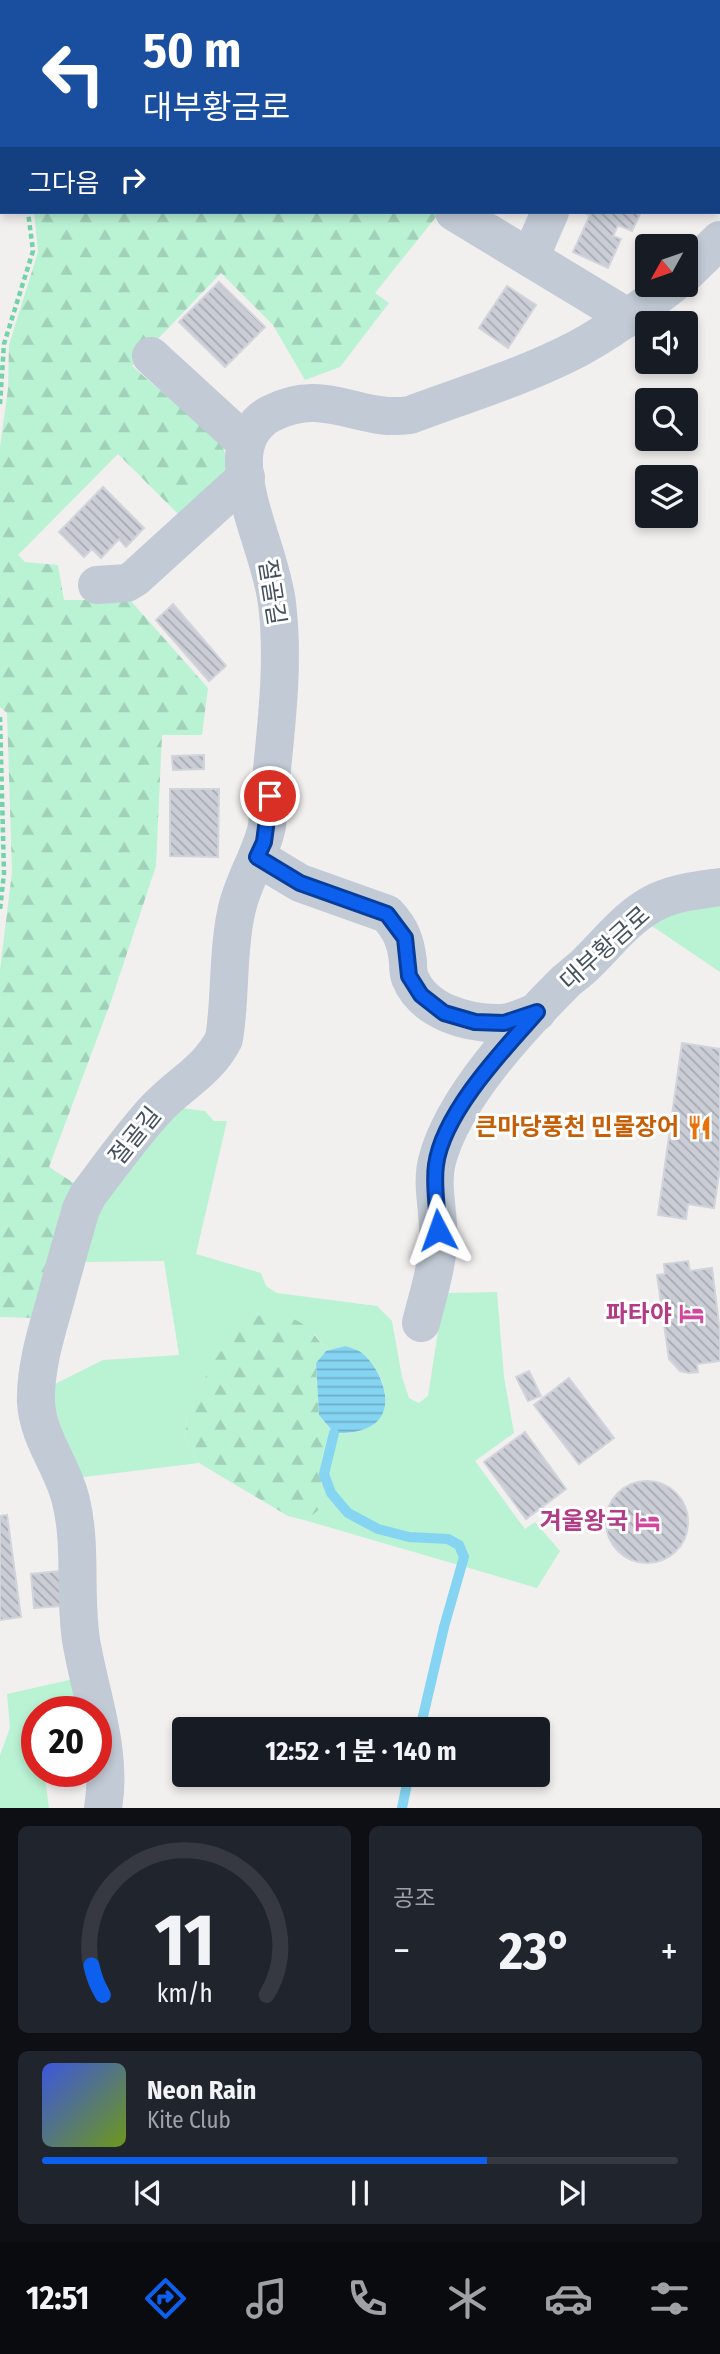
<!DOCTYPE html>
<html lang="ko">
<meta charset="utf-8">
<style>
body{margin:0;font-family:"Fira Sans Condensed","Noto Sans KR",sans-serif;background:#20242c;color:#f1f3f6;height:100vh;display:flex;flex-direction:column;font-size:26px;white-space:nowrap}
*{box-sizing:border-box;margin:0}
p{font-size:23px;color:#9ea1a6}
.icon{flex:none;width:38px;height:38px;fill:none;stroke:currentColor;stroke-width:2;stroke-linecap:round;stroke-linejoin:round}
.map{position:relative;height:1808px;overflow:hidden}
.panel{display:flex;flex-direction:column;gap:18px;padding:18px;background:#0d0f14;flex:1}
.panel>*{flex:none}
.guide{position:absolute;left:0px;top:0px;width:721px;height:214px;box-shadow:0 4px 10px #0003;background:#1a4fa0;color:#fff;overflow:hidden}
.needle{width:46px;rotate:230deg}
.controls{position:absolute;left:635px;top:234px;display:grid;gap:14px}
.controls a{display:grid;place-items:center;width:63px;height:63px;border-radius:7px;background:#171b24;box-shadow:0 4px 10px #0003;font-size:35px}
.speed{position:absolute;left:21px;top:1696px;display:flex;gap:14px;font-size:35px;font-weight:700;text-align:center}
.speed>*{display:grid;place-content:center;width:91px;height:91px;border-radius:50%;background:#171b24;box-shadow:0 4px 10px #0003;line-height:1}
.speed .limit{border:10px solid #d22;background:#fff;color:#111}
.pin{position:absolute;display:grid;place-items:center;width:60px;height:60px;color:#fff;margin:-30px;border:4px solid #fff;border-radius:50%;box-shadow:0 2px 7px #0007}
.me{position:absolute;width:77px;margin:-38px;rotate:356deg;stroke-linejoin:round;filter:drop-shadow(0 0 5px #0008)}
.turn{display:flex;align-items:center;gap:24px;height:147px;padding:0 28px;font-size:32px}
.turn .icon{width:91px;height:91px;stroke-width:2.5}
.turn b{display:block;font-size:49px;line-height:60px}
.then{display:flex;align-items:center;height:66px;padding:0 28px;background:#0003;gap:14px;font-size:26px}
.big{font-size:52px;font-weight:700;line-height:1.1}
.panel .card{flex:1;display:flex;flex-direction:column;justify-content:center;gap:10px;min-width:0;padding:0 24px;border-radius:10px;background:#20242c}
.panel .dial{align-items:center;gap:0}
.dial svg{height:182px;overflow:visible;fill:none;stroke:#363941;stroke-width:7;stroke-linecap:round;text-anchor:middle}
.dial text{fill:#f1f3f6;stroke:none}
.song{display:flex;align-items:center;gap:21px}
.cover{width:84px;height:84px;border-radius:10px;background:linear-gradient(135deg,hsl(230 70% 55%),hsl(80 70% 35%))}
.played{height:7px;border-radius:4px;background:linear-gradient(90deg,#0d60ee 70%,#363941 70%)}
.keys{display:flex;justify-content:space-around;direction:ltr}
.heat{display:flex;justify-content:space-between;align-items:center;font-size:38px;direction:ltr}
.panel .tiles{flex:1;display:grid;gap:18px;grid-template-columns:1fr 1fr}
.card:last-child{grid-column:span 2}
.trip{position:absolute;left:172px;top:1717px;width:378px;height:70px;border-radius:7px;background:#171b24;box-shadow:0 4px 10px #0003;font-weight:700;line-height:70px;text-align:center}
.tab-bar{display:flex;height:112px;justify-content:space-around;align-items:center;background:#090b0e;color:#9ea1a6}
.tab-bar .icon{width:49px;height:49px}
.tab-bar .active{color:#0d60ee}
.tab-bar b{font-size:32px;color:#f1f3f6}
.map>svg:first-child{display:block}
.grass{fill:#baf2d4}
.forest{fill:url(#forest-firs)}
.water{fill:url(#water-rules)}
.lines{fill:none;stroke-linecap:round;stroke-linejoin:round}
.stream{stroke:#84d4f2;stroke-width:10}
.building{fill:url(#building-back-hatch);stroke:#d2d4db;stroke-width:2}
.path{stroke:#70d3a9;stroke-width:4.5;stroke-dasharray:5 3.5;stroke-linecap:butt}
.minor{stroke:#c1cad5;stroke-width:38}
.route-casing{stroke:#083e9b;stroke-width:18}
.route{stroke:#0d60ee;stroke-width:12}
.labels{text-anchor:middle;dominant-baseline:central;stroke-width:6;stroke-linejoin:round;paint-order:stroke}
.street-label{font-size:24px;fill:#46515e;stroke:#fff}
.food-label{font-size:24px;font-weight:bold;fill:#c56008;stroke:#fff;text-anchor:end}
.hotel-label{font-size:24px;font-weight:bold;fill:#b23c85;stroke:#fff;text-anchor:end}
</style>
<div class="map">
<svg width="720" height="1808" viewBox="0 0 720 1808">
<defs>
<pattern id="forest-firs" width="22" height="20" patternUnits="userSpaceOnUse" patternTransform="scale(1.75)"><rect width="22" height="20" fill="#baf2d4"/><path d="M5 1l3.5 6h-7zM16 11l3.5 6h-7z" fill="#a1d1b8"/></pattern>
<pattern id="water-rules" width="6" height="5" patternUnits="userSpaceOnUse" patternTransform="scale(1.75)"><rect width="6" height="5" fill="#84d4f2"/><path d="M0 2.5h6" fill="none" stroke="#6eaec7"/></pattern>
<pattern id="building-back-hatch" width="6" height="6" patternUnits="userSpaceOnUse" patternTransform="scale(1.75)"><rect width="6" height="6" fill="#cacdd5"/><path d="M-1 5l2 2M0 0l6 6M5-1l2 2" fill="none" stroke="#a6a9b0"/></pattern>
</defs>
<rect width="100%" height="100%" fill="#f2efef"/>
<!-- grass -->
<g class="grass">
<path d="M720 895V972L643 920Z"/>
<path d="M174 1107 205 1111 214 1121H227L196 1254 261 1273 266 1286 277 1293 377 1306 392 1321 402 1377 409 1398 419 1403 428 1396 440 1319 448 1293 497 1292 504 1377 514 1433 475 1461 525 1529 535 1522 560 1551 537 1588 304 1520C332 1505 321 1499 321 1473 320 1458 326 1443 330 1429L334 1433C341 1433 349 1434 356 1432 386 1424 393 1394 376 1370 369 1360 354 1353 345 1346L326 1351 315 1334 210 1367 187 1418 185 1441 199 1463 76 1478 49 1387 103 1360 179 1355 164 1261 81 1262 93 1205Z"/>
<path d="M78 1678 87 1711 37 1712V1771H44L49 1808H0V1755L10 1728 7 1694Z"/>
</g>
<!-- forest -->
<g class="forest">
<path d="M263 0H591L593 2H263Z"/>
<path d="M34 212H440L375 293 389 303 340 367 305 380 273 325 221 273 132 366 221 443 228 460 226 472 179 515 118 454 18 555 25 562 58 565 64 600H130L208 688 202 735H162L156 866 110 1004 49 1167 83 1189 37 1318 0 1317V970L12 872 7 713 0 707V447L8 389 9 345 38 252Z"/>
<path d="M263 1313C297 1317 307 1321 326 1351L316 1363 319 1415 330 1429C326 1443 320 1458 321 1473 321 1499 332 1505 304 1520L288 1516 199 1463 185 1441 187 1417 210 1367 236 1330Z"/>
</g>
<!-- water -->
<path class="water" d="M345 1346C351 1348 360 1350 364 1355 382 1371 398 1411 371 1426 359 1433 347 1433 334 1433L319 1415 316 1363 326 1351Z"/>
<g class="lines">
<!-- stream -->
<g class="stream">
<path d="M334 1433 324 1474 331 1493 348 1513 378 1529 409 1537 448 1539 459 1545 464 1557 444 1627 420 1729"/>
<path d="M402 1808 409 1774"/>
</g>
</g>
<!-- building -->
<g class="building">
<path d="M582 212H641L632 231 618 225 613 236 621 239 608 268 573 252 590 215Z"/>
<path d="M219 282 265 327 225 367 179 322Z"/>
<path d="M507 286 536 305 508 348 479 328Z"/>
<path d="M103 487 144 528 126 547 119 539 101 558 92 549 84 557 59 532Z"/>
<path d="M173 604 226 666 209 681 156 620Z"/>
<path d="M204 755V769L173 770 172 756Z"/>
<path d="M170 789H219L218 857 170 856Z"/>
<path d="M682 1043 720 1049V1167L714 1208 688 1204 686 1219 658 1215Z"/>
<path d="M688 1261 690 1271 712 1268 720 1332V1361L697 1364 698 1372 689 1373 680 1371 669 1359 657 1275 665 1274 664 1264Z"/>
<path d="M529 1371 541 1396 528 1401 516 1377Z"/>
<path d="M569 1378 614 1438 579 1464 534 1405Z"/>
<path d="M525 1432 566 1489 526 1519 484 1462Z"/>
<circle cx="647" cy="1522" r="41"/>
<path d="M7 1515 21 1617 0 1620V1516Z"/>
<path d="M59 1571 62 1606 34 1608 31 1574Z"/>
</g>
<g class="lines">
<!-- path -->
<g class="path">
<path d="M256 2 257 0"/>
<path d="M0 404 4 344 33 251 28 212"/>
<path d="M0 717 4 873 0 910"/>
</g>
<!-- minor -->
<g class="minor">
<path d="M454 212 629 318"/>
<path d="M530 258 550 212"/>
<path d="M686 273 720 240"/>
<path d="M151 356 246 443"/>
<path d="M97 585 127 583 135 578 246 477"/>
<path d="M257 857 300 883 387 914C401 929 406 942 408 962 408 967 408 973 410 978 424 1012 468 1024 501 1023 513 1023 526 1015 537 1012"/>
<path d="M421 1323C427 1298 436 1272 438 1246 441 1218 430 1188 437 1161 453 1098 521 1026 566 981 574 974 583 968 590 960 611 939 630 914 658 901 678 892 699 890 720 887"/>
<path d="M103 1808C113 1751 90 1695 81 1640 74 1594 82 1547 71 1501 63 1466 38 1439 36 1402 35 1369 46 1333 55 1302 63 1271 72 1240 81 1209L88 1195C110 1166 132 1135 156 1109 180 1083 207 1072 224 1039 231 997 227 954 236 913 242 881 261 856 267 826 272 752 286 676 277 603 271 556 242 503 244 457 245 439 254 423 270 414 325 385 358 423 410 415 466 394 526 376 579 348 612 330 642 308 672 285"/>
</g>
</g>
<g class="lines">
<defs>
<path id="route" d="M270 796 264 842 257 857 300 883 387 914 405 938 409 976 421 995 444 1013 475 1022 504 1023 537 1012C503 1050 443 1113 436 1165 433 1187 438 1208 438 1230"/>
</defs>
<!-- route casing -->
<use href="#route" class="route-casing"/>
<!-- route -->
<use href="#route" class="route"/>
</g>
<!-- icons -->
<defs>
<symbol id="restaurant-bare" viewBox="-9 -9 18 18"><path d="M-5-6h1v4h1v-4h1v4h1v-4h1v5L-1.5 .5V6h-2V.5L-5-1ZM5-6V6H3V1.5H1.5Q1.5-4 5-6Z" fill="#e8710a" stroke="#fff" stroke-width="2.5" paint-order="stroke"/></symbol>
<symbol id="hotel-bare" viewBox="-9 -9 18 18"><path d="M-6-4.5h1.5V1H6V5H4.5V3h-9V5H-6ZM-4 0a1.8 1.8 0 1 1 3.6 0ZM.5 0V-2.5h3Q6-2.5 6 0Z" fill="#d1479c" stroke="#fff" stroke-width="2.5" paint-order="stroke"/></symbol>
</defs>
<g fill-rule="evenodd">
<use href="#restaurant-bare" x="682" y="1110" width="35" height="35"/>
<use href="#hotel-bare" x="674" y="1296" width="35" height="35"/>
<use href="#hotel-bare" x="630" y="1504" width="35" height="35"/>
</g>
<g class="labels">
<!-- street labels -->
<g class="street-label">
<text transform="translate(272 592) rotate(81)">절골길</text>
<text transform="translate(605 948) rotate(-42)">대부황금로</text>
<text transform="translate(135 1136) rotate(-51)">절골길</text>
</g>
<!-- food labels -->
<g class="food-label">
<text x="679" y="1127">큰마당풍천 민물장어</text>
</g>
<!-- hotel labels -->
<g class="hotel-label">
<text x="672" y="1314">파타야</text>
<text x="628" y="1521">겨울왕국</text>
</g>
</g>
</svg>
<div class="controls">
<a><svg class="needle" viewBox="-14 -14 28 28"><path d="M0-13l5 13h-10z" fill="#e53935"/><path d="M0 13l5-13h-10z" fill="#9ea1a6"/></svg></a>
<a><svg class="icon" aria-label="sound" viewBox="0 0 24 24"><path d="M4 9h4l5-4v14l-5-4H4zM17 9q2 3 0 6"/></svg></a>
<a><svg class="icon" aria-label="search" viewBox="0 0 24 24"><circle cx="10" cy="10" r="6"/><path d="M15 15l6 6"/></svg></a>
<a><svg class="icon" aria-label="layers" viewBox="0 0 24 24"><path d="M12 4l9 5-9 5-9-5zM3 14l9 5 9-5"/></svg></a>
</div>
<div class="speed"><div class="limit">20</div></div>
<div class="pin" style="left:270px;top:796px;background:#d93025"><svg class="icon" aria-label="arrive" viewBox="0 0 24 24"><path d="M6 21V4h12l-3 4 3 4H6"/></svg></div>
<svg class="me" style="left:438px;top:1230px" viewBox="-20 -20 40 40"><path d="M0-17L14 15 0 8-14 15z" fill="#0d60ee" stroke="#fff" stroke-width="4"/></svg>
<div class="trip">12:52 · 1 분 · 140 m</div>
<div class="guide">
<div class="turn"><svg class="icon" aria-label="left" viewBox="0 0 24 24"><path d="M17 20v-9H6M10 6l-5 5 5 5"/></svg><div><b>50 m</b>대부황금로</div></div>
<div class="then">그다음<svg class="icon" aria-label="right" viewBox="0 0 24 24"><path d="M7 20v-9h11M14 6l5 5-5 5"/></svg></div>
</div>
</div>
<section class="panel">
<div class="tiles">
<div class="card dial"><svg viewBox="0 0 100 80">
<path d="M14 69A42 42 0 1 1 86 69"/>
<path d="M14 69A42 42 0 0 1 9 56" stroke="#0d60ee"/>
<text x="50" y="56" font-size="32" font-weight="700">11</text>
<text x="50" y="72" font-size="11">km/h</text>
</svg></div>
<div class="card"><p>공조</p>
<div class="heat"><a>−</a><b class="big">23°</b><a>+</a></div>
</div>
<div class="card">
<div class="song"><i class="cover"></i><div><b>Neon Rain</b><p>Kite Club</p></div></div>
<div class="played"></div>
<div class="keys"><svg class="icon" aria-label="previous" viewBox="0 0 24 24"><path d="M18 5L8 12l10 7zM5 5v14"/></svg><svg class="icon" aria-label="pause" viewBox="0 0 24 24"><path d="M8 5v14M16 5v14"/></svg><svg class="icon" aria-label="next" viewBox="0 0 24 24"><path d="M6 5l10 7-10 7zM19 5v14"/></svg></div>
</div>
</div>
</section>
<nav class="tab-bar">
<b>12:51</b>
<svg class="icon active" aria-label="directions" viewBox="0 0 24 24"><path d="M12 3l9 9-9 9-9-9zM9 14v-3h6M13 9l2 2-2 2"/></svg>
<svg class="icon" aria-label="music" viewBox="0 0 24 24"><path d="M9 18V5l10-2v13"/><circle cx="6" cy="18" r="3"/><circle cx="16" cy="16" r="3"/></svg>
<svg class="icon" aria-label="phone" viewBox="0 0 24 24"><path d="M5 4h4l2 5-3 2q2 4 5 5l2-3 5 2v4C11 20 4 13 5 4z"/></svg>
<svg class="icon" aria-label="climate" viewBox="0 0 24 24"><path d="M12 3v18M4 7l16 10M4 17L20 7"/></svg>
<svg class="icon" aria-label="car" viewBox="0 0 24 24"><path d="M5 17H2v-5l4-1 3-4h7l3 4 3 1v5h-3M9 17h6M6 11h13"/><circle cx="7" cy="17" r="2"/><circle cx="17" cy="17" r="2"/></svg>
<svg class="icon" aria-label="filters" viewBox="0 0 24 24"><path d="M4 7h16M4 17h16"/><circle cx="9" cy="7" r="2"/><circle cx="15" cy="17" r="2"/></svg>
</nav>
